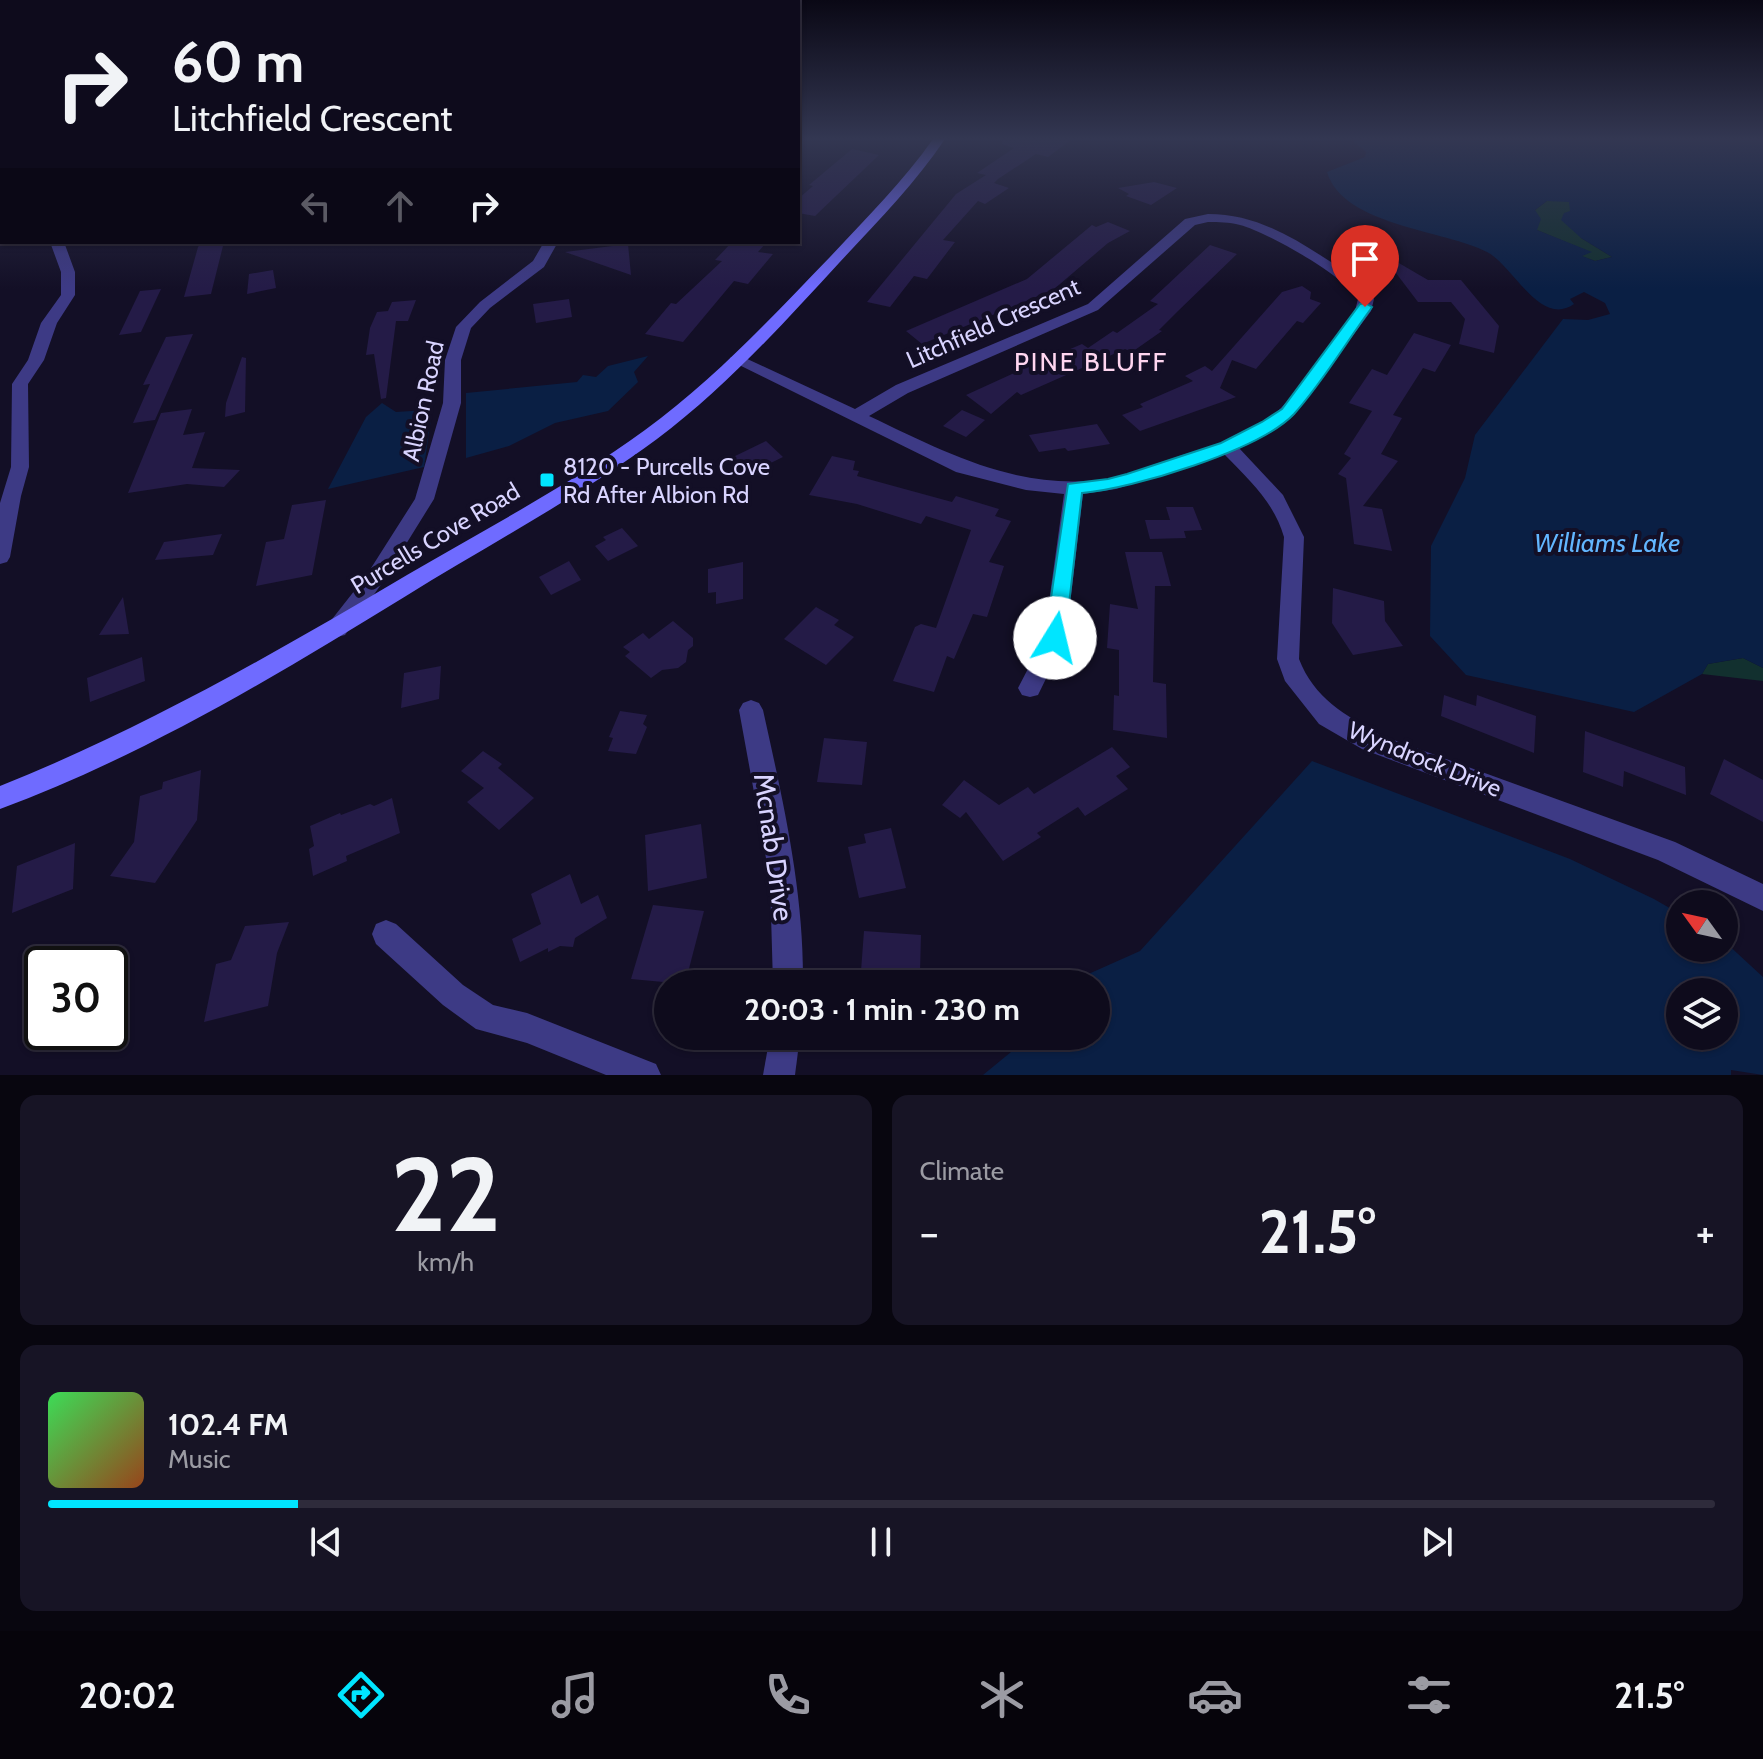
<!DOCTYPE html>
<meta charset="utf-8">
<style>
body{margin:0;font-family:Cabin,sans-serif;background:#171425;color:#f1f3f6;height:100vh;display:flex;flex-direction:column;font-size:30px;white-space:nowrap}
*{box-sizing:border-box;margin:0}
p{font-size:26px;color:#9b9ba3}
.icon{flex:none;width:44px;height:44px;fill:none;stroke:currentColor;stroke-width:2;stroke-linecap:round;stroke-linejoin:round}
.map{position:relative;height:1075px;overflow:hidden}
.sheet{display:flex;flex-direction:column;gap:20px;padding:20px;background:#08060f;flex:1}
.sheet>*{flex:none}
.banner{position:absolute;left:0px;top:0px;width:800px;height:244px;box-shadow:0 2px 6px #0004,0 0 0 2px #2e2b3b;background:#0e0b1c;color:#f1f3f6;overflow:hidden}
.needle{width:52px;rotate:303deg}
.controls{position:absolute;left:1666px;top:890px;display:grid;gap:16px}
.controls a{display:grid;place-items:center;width:72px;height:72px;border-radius:50%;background:#0e0b1c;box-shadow:0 2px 6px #0004,0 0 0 2px #2e2b3b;font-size:40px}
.speed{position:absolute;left:24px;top:946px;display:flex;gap:16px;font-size:40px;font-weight:700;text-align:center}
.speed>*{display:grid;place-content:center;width:104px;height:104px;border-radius:50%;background:#0e0b1c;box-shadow:0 2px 6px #0004,0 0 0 2px #2e2b3b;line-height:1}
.speed .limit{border:4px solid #111;border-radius:12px;background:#fff;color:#111}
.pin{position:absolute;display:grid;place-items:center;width:68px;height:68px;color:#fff;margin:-82px -34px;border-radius:50% 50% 50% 0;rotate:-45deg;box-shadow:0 0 8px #0007}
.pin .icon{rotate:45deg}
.me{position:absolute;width:88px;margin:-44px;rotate:9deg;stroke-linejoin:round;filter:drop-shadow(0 0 6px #0008)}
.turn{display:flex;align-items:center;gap:28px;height:168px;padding:0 40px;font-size:36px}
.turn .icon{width:104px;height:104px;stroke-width:2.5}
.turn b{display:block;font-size:56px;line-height:68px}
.lanes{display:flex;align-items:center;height:76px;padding:0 40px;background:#0003;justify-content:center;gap:40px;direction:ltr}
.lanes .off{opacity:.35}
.big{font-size:60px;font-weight:800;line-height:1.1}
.sheet .tile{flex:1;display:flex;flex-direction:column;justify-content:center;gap:12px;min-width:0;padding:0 28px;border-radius:16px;background:#171425}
.sheet .dial{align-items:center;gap:0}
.dial b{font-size:104px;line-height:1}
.song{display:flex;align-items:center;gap:24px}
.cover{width:96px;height:96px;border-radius:12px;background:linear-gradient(135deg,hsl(130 70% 55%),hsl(20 70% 35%))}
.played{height:8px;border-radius:4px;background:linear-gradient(90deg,#00e5ff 15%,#2e2b3b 15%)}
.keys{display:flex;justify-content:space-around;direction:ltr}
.heat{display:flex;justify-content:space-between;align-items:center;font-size:44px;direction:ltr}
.sheet .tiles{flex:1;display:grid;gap:20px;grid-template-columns:1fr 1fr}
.tile:last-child{grid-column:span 2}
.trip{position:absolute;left:654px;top:970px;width:456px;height:80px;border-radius:40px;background:#0e0b1c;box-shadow:0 2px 6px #0004,0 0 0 2px #2e2b3b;font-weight:800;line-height:80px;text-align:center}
.dock{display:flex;height:128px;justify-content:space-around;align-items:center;background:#06040b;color:#9b9ba3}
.dock .icon{width:56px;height:56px}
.dock .active{color:#00e5ff}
.dock b{font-size:36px;color:#f1f3f6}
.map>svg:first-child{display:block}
.green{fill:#12302f}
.water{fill:#0a1f44;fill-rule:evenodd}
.building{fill:#241b47}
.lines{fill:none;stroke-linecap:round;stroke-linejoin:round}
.street{fill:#3d3a85;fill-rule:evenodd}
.secondary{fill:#6f6bff;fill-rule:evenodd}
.route{fill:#00e5ff;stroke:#0095a6;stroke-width:2}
.poi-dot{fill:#00e5ff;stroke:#130f26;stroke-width:3}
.labels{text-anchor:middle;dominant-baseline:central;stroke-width:8;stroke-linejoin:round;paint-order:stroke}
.street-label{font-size:24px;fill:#d9d4ff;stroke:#130f26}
.poi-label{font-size:24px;fill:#d9d4ff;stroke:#130f26;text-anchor:start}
.neighbourhood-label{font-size:26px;letter-spacing:2px;fill:#ffd6f0;stroke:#130f26}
.water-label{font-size:26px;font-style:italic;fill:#62b6ff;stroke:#130f26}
.near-street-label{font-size:28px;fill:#d9d4ff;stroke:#130f26}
</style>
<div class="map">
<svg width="1763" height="1075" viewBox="0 0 1763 1075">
<rect width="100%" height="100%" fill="#130f26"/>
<!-- green -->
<g class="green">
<path d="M1547 201H1569L1581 238 1612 257 1595 261 1581 256 1590 252 1537 230 1535 210Z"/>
<path d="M1743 658 1763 668V681L1702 674 1708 664Z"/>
</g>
<!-- water -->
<g class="water">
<path d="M1351 139H1763V668L1743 658 1708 664 1702 674 1634 712 1466 675 1430 636 1431 546 1465 478 1475 435 1563 319 1588 320 1610 314 1605 303 1584 292 1570 299 1574 304C1540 328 1513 265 1487 252 1445 230 1343 226 1327 172L1365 157 1366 152ZM1547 201 1569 202 1570 211 1564 213 1561 220 1581 238 1612 257 1595 261 1582 256 1592 252 1537 230 1541 219 1535 210Z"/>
<path d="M648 356 634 372 638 382 608 411 555 423 509 446 466 458V393L577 382 583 375 596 377 608 366Z"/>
<path d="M382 403 396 412 427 410 431 419 424 467 328 489 366 417Z"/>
<path d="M1312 761 1570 859 1654 899 1680 914V948H1724V941L1763 977V1075L1731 1070V1075H983L1011 1052 1021 1036H1096V984H1066L1140 951ZM1680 992H1724V1036H1680Z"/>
</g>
<!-- building -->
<g class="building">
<path d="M1003 139H1072L1048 157 1036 154 998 179 994 183 1009 188 985 204 978 201 943 240 955 242 927 279 914 276 890 307 867 302 956 194 986 175 977 173 1014 148 1002 144Z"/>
<path d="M852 149 879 155 815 216 798 213V199L813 186 809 185Z"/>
<path d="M1154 182 1177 188 1151 205 1126 196 1129 194 1118 188Z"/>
<path d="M1108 222 1130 231 1108 243 1053 290 922 344 906 331 1027 279 1092 225 1096 227Z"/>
<path d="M202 242H224L211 294 184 297 198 247Z"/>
<path d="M732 242H767L758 252 773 254 748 284 734 281 683 342 645 334 671 303 676 304 722 261 715 260Z"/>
<path d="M628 244 631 275 565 252Z"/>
<path d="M1210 245 1237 254 1178 311 1159 330 1162 331 1132 352 1125 349 1021 395 1017 392 991 414 966 395 1051 356 1060 366 1065 363 1056 355 1082 344 1088 348 1113 331 1117 333 1158 304 1150 301Z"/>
<path d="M1380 252 1428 280H1461L1499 326 1494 353 1459 344 1465 319 1451 302H1418Z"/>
<path d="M273 270 276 288 247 294 249 274Z"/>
<path d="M1302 286 1311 292 1310 299 1321 303 1303 323 1297 321 1256 369 1232 360 1220 388 1236 397 1140 431 1122 415 1143 407 1140 404 1193 381 1185 376 1205 366 1212 371 1282 292Z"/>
<path d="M161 289 141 332 119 335 140 291Z"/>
<path d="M569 299 572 317 536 323 533 304Z"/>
<path d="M416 300 408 321H396L386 398 381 399 374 354 366 355 370 328 377 312 388 311 392 302Z"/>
<path d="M1414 333 1451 345 1435 372 1423 368 1393 415 1402 418 1381 454 1398 461 1363 506 1382 509 1392 551 1354 544 1346 478 1338 474 1351 458 1344 454 1372 411 1349 403 1372 369 1387 375Z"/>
<path d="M193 334 155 420 133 423 150 384 143 385 166 337Z"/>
<path d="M242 357 246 358 245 412 225 417 226 403Z"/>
<path d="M192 409 183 435 205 432 192 468 240 470 224 487 187 484 128 493 161 413Z"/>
<path d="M962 410 985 420 966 437 943 426Z"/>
<path d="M1097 424 1110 444 1068 451 1065 448 1039 452 1029 435Z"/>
<path d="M766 441 783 457 748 474 731 458Z"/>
<path d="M832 456 855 461 853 470 859 471 857 476 952 502 956 496 999 509 995 516 1011 521 989 562 1004 566 987 617 973 614 954 659 947 656 934 692 893 681 915 627 921 624 936 628 971 530 926 516 921 524 857 504 809 495Z"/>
<path d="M326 500 312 575 256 586 266 542 284 539 292 505Z"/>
<path d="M1166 507H1193L1202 530 1184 531 1186 538 1150 539 1145 520H1170Z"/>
<path d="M622 528 638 546 608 561 595 546 606 540 603 537Z"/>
<path d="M222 534 213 555 155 560 164 542Z"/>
<path d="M1125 552H1162L1171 586H1155L1153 682 1166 684 1167 738 1113 730 1114 695 1119 696V650L1107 648 1110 604 1138 609Z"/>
<path d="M569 561 581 580 551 595 539 577Z"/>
<path d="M743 562V599L716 604V592L708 593V569Z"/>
<path d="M1333 588 1384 601 1385 621 1403 646 1353 655 1332 623Z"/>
<path d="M123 597 129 634 99 635Z"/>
<path d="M816 607 839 620 834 625 854 637 826 665 784 639Z"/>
<path d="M673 621 693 638V646L688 650 686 662 678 668 662 670 651 678 625 656 630 652 623 647 643 633 649 639Z"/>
<path d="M142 657 145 681 90 702 87 678Z"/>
<path d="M441 666 439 699 401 708 404 673Z"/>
<path d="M1444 695 1476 706 1477 695 1536 716 1534 753 1441 716Z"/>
<path d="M620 711 647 715 643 724 647 727 636 754 608 751 613 738 609 737Z"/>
<path d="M1585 731 1685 767 1686 795 1624 771 1623 787 1583 772Z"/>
<path d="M824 738 867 742 862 785 817 782Z"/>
<path d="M1112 747 1130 767 1116 776 1128 789 1085 816 1078 807 1037 833 1041 837 1003 861 966 812 960 818 942 805 964 780 999 805 1028 787 1034 794Z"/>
<path d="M483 751 502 764 498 768 534 798 499 830 467 802 484 788 461 771Z"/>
<path d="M1724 759 1763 780V822L1710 794Z"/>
<path d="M201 770 197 820 155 883 110 876 134 842 140 796 162 789 163 782Z"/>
<path d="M392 798 400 833 346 856 347 861 313 876 309 849 314 846 310 826 340 813 341 815 370 804 374 806Z"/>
<path d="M701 824 707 878 648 891 645 835Z"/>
<path d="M891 828 906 888 859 898 848 847 866 843 864 834Z"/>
<path d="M75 843 73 889 12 913 17 866Z"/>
<path d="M570 874 581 904 598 895 607 918 575 938 573 947 560 946 548 952V948L520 962 512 939 541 924 531 894Z"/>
<path d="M653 905 704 911 685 984 631 979Z"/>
<path d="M289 922 277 953 268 1006 204 1022 216 964 231 960 245 926Z"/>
<path d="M864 931 921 935 920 972 906 971V984H860Z"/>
</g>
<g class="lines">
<!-- street -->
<g class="street">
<path d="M1208 214C1256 214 1292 237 1331 262 1347 273 1363 281 1374 299L1371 311 1293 416 1274 430 1239 448 1283 495 1304 537 1299 659C1314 698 1345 715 1380 735L1675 842 1763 884V911L1658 860 1362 749 1319 724 1285 681 1277 659 1284 537C1274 502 1249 480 1224 454L1116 489 1083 494 1066 638 1038 695 1030 697 1022 695 1018 688 1044 638 1064 494 1026 490 956 472 729 360 731 357H743L855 409 896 385 1088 304 1185 219ZM1208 222C1219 222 1229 222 1240 225 1267 232 1345 276 1358 299L1355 311C1331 342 1309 380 1281 408 1256 433 1215 445 1183 455 1158 463 1132 475 1107 479 1019 492 945 452 869 416L908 393 1098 310 1195 225Z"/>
<path d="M50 242H64L75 272V295L57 323 44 360 28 384 29 467 21 496 10 557 7 562 0 564V503L11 467 12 384 28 360 41 323 61 295V272Z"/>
<path d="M544 242H558L544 267 490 308 471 328 461 360V403L434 499 380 586 345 635 337 637 329 635 326 629 329 623 366 576 415 499 443 403 445 360 456 327 480 302 533 261Z"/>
<path d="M751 700 759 703 763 710C783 801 804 890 803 984H773L770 880 739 710 743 703Z"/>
<path d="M386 920 396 924 463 985 493 1005 527 1013 656 1064 661 1075H606L527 1043 476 1029 443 1005 376 944 372 934 376 924Z"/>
<path d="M770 1036H800L795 1075H763Z"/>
</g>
<!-- secondary -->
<path class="secondary" d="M933 139H945C914 185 876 223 839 263 782 325 725 388 657 439 577 498 490 544 406 596 276 676 143 756 0 809V786C143 729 275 653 407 575 487 528 570 485 645 430 714 380 771 318 830 257 866 218 903 182 933 139Z"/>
</g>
<!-- sky -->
<linearGradient id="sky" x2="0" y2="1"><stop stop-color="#0a0815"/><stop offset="0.48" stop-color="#333752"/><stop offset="1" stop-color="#333752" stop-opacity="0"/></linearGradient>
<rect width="1763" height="289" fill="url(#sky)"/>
<!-- route -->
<path class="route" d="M1365 303 1372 307 1370 310C1345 344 1322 383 1294 414 1260 450 1132 489 1082 493L1065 638 1062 644H1048L1045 638 1068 484 1108 479 1127 474 1221 443 1262 422 1282 409 1360 304Z"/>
<!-- markers -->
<rect class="poi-dot" x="539" y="472" width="16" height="16" rx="4"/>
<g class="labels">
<!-- street labels -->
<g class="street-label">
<text transform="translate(993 323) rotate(-24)">Litchfield Crescent</text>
<text transform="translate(423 401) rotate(-78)">Albion Road</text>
<text transform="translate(435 538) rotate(-31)">Purcells Cove Road</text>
<text transform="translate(1425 759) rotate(22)">Wyndrock Drive</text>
</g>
<!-- poi labels -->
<g class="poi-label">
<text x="563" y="466">8120 - Purcells Cove<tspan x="563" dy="28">Rd After Albion Rd</tspan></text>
</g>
<!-- neighbourhood labels -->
<g class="neighbourhood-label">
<text x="1091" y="362">PINE BLUFF</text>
</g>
<!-- water labels -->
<g class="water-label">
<text x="1607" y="543">Williams Lake</text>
</g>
<!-- near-street labels -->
<g class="near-street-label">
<text transform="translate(774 847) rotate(82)">Mcnab Drive</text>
</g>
</g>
</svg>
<div class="controls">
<a><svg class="needle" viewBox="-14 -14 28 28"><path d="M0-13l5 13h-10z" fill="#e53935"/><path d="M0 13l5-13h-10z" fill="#9b9ba3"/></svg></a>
<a><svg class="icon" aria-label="layers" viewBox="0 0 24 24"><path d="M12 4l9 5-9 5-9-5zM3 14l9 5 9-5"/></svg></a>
</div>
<div class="speed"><div class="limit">30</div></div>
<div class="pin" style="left:1365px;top:307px;background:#d93025"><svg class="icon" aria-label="arrive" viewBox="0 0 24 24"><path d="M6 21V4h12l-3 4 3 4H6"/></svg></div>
<svg class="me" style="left:1055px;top:638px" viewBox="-20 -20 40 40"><circle r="19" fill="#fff"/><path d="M0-13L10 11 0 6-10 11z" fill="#00e5ff"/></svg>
<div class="trip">20:03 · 1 min · 230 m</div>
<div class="banner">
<div class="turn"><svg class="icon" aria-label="right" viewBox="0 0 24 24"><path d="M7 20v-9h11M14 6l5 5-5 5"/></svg><div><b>60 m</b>Litchfield Crescent</div></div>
<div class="lanes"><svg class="icon off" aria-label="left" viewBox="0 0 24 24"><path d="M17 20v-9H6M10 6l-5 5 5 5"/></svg><svg class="icon off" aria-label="ahead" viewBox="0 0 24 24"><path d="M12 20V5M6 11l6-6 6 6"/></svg><svg class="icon" aria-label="right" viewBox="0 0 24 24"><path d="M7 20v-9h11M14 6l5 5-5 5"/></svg></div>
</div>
</div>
<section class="sheet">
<div class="tiles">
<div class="tile dial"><b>22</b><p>km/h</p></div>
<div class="tile"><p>Climate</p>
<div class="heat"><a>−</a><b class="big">21.5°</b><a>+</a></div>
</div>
<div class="tile">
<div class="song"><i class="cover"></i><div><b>102.4 FM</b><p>Music</p></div></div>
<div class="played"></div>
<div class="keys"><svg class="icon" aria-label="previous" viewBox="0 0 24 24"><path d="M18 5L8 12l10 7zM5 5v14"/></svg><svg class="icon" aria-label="pause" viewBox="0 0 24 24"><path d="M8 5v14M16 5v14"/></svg><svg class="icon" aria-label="next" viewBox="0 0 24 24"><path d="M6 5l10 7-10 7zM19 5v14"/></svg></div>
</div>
</div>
</section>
<nav class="dock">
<b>20:02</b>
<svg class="icon active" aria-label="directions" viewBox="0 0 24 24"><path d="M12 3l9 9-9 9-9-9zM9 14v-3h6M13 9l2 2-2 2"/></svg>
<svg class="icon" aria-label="music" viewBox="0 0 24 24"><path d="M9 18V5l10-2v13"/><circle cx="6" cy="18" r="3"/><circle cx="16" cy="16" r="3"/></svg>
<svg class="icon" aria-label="phone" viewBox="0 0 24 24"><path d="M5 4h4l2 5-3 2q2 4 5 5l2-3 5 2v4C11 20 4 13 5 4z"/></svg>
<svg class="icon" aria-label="climate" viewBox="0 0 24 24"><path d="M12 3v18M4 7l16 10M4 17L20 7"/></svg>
<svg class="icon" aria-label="car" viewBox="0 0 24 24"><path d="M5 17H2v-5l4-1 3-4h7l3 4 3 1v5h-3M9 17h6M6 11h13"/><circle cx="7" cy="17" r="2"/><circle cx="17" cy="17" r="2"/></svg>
<svg class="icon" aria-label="filters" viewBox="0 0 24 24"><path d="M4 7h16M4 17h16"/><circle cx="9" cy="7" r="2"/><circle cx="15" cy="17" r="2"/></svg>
<b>21.5°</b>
</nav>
